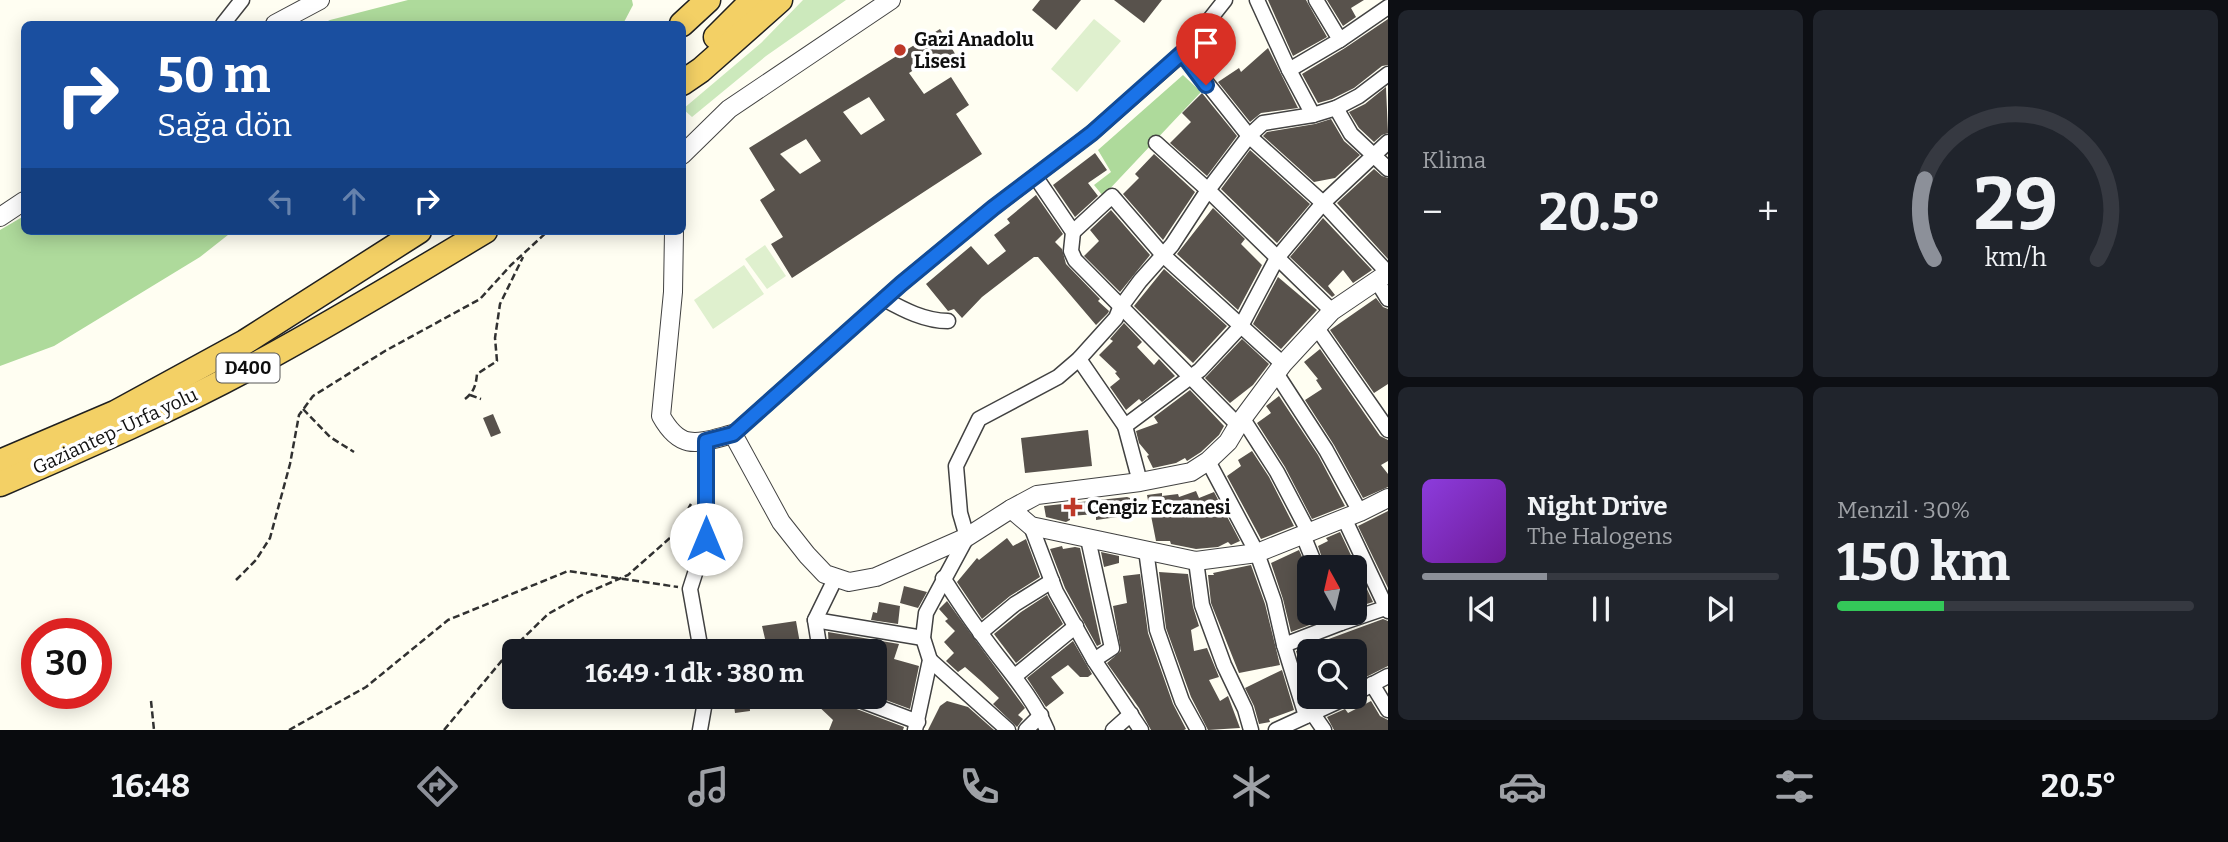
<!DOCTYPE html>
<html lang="tr">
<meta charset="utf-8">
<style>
body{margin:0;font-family:Bitter,serif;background:#20242c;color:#f1f3f6;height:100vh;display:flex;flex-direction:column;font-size:26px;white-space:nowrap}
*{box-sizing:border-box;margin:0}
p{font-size:23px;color:#9ea1a6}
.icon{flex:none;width:38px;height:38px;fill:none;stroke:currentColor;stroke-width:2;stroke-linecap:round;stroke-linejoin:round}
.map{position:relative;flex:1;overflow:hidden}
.sheet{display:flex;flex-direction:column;gap:10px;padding:10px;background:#0d0f14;width:840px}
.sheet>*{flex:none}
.top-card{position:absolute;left:21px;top:21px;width:665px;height:214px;border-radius:10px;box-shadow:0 4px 18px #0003;background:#1a4fa0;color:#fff;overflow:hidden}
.needle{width:46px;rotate:352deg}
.buttons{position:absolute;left:1297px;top:555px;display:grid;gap:14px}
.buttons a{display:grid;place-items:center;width:70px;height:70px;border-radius:10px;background:#171b24;box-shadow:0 4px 18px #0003;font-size:35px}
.speed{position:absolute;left:21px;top:618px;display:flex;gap:14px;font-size:35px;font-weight:700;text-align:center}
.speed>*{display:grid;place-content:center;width:91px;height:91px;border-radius:50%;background:#171b24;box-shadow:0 4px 18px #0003;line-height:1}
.speed .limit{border:10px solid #d22;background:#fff;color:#111}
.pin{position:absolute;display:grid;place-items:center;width:60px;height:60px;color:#fff;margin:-72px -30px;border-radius:50% 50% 50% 0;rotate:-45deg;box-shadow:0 0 7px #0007}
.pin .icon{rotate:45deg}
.me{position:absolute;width:77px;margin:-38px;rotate:0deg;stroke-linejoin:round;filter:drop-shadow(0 0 5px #0008)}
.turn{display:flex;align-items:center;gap:24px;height:147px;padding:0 21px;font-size:32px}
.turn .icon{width:91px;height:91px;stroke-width:2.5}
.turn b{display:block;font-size:49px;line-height:60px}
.lanes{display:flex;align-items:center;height:66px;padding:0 21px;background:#0003;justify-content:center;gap:35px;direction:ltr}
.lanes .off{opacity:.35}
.big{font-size:52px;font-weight:700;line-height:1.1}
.sheet .tile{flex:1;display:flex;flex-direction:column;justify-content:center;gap:10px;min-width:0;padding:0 24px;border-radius:10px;background:#20242c}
.sheet .dial{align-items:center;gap:0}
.dial svg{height:182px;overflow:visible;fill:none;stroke:#363941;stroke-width:7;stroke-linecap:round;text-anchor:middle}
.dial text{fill:#f1f3f6;stroke:none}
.song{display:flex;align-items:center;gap:21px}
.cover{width:84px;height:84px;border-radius:10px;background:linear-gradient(135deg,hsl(270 70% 55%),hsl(280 70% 35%))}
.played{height:7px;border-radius:4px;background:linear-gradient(90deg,#8c9099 35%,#363941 35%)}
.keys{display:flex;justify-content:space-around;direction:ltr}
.heat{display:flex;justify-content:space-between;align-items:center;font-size:38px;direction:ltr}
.charge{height:10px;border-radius:5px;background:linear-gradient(90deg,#34c759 30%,#363941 0)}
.sheet .tiles{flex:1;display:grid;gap:10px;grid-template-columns:repeat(2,1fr)}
.trip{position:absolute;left:502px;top:639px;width:385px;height:70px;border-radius:10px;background:#171b24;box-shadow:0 4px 18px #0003;font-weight:700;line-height:70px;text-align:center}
.tab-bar{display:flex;height:112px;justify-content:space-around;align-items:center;background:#090b0e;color:#9ea1a6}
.tab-bar .icon{width:49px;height:49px}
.tab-bar .current{color:#8c9099}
.tab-bar b{font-size:32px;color:#f1f3f6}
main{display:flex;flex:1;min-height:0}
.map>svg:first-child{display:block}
.green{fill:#cce9bc}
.forest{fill:#aeda9b}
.pitch{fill:#dff0ce}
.building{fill:#58524c;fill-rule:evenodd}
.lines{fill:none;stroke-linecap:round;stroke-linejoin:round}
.minor-casing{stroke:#424242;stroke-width:17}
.tertiary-casing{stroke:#424242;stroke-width:20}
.trunk-casing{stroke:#202020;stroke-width:27}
.path{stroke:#313131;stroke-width:2.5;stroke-dasharray:7 3.5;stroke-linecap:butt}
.minor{stroke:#fff;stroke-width:14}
.tertiary{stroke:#fff;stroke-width:18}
.trunk{stroke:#f3d065;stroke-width:24}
.route-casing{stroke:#114b97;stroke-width:18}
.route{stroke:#1a73e8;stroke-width:12}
.poi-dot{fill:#be3929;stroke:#fff;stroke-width:2.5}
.labels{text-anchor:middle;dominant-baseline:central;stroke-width:7;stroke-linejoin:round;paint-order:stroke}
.shield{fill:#fff;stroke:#575757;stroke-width:2}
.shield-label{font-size:18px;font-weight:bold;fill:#0f0f0f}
.poi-label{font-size:19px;font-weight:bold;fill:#0f0f0f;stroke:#fff;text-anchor:start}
.street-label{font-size:19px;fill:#0f0f0f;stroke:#fff}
</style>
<main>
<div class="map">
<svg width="1388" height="730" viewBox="0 0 1388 730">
<rect width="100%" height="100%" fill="#fffef2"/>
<!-- green -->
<path class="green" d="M803 0H846L766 56 692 117 683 109 761 43Z"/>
<!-- forest -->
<g class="forest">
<path d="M408 0H632L633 5 623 24H322L330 20Z"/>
<path d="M1183 75 1201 92 1103 196 1094 185 1111 172 1098 150Z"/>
<path d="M24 216V231H233L200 257 54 346 0 366V230Z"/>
</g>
<!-- pitch -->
<g class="pitch">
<path d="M1094 19 1121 41 1077 92 1051 69Z"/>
<path d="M765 245 786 276 767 289 745 259Z"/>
<path d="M744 265 764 294 713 329 694 300Z"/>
</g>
<!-- building -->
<g class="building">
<path d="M1040 0H1081L1056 30 1032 10Z"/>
<path d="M1114 0H1162L1144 23Z"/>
<path d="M1268 0H1306L1327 37 1293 56Z"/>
<path d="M1327 0H1364L1351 8 1356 17 1343 26Z"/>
<path d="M1388 19V65L1382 66 1354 88 1332 99 1318 103 1302 74 1345 48Z"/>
<path d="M940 29 957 57 939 66 933 58 909 73 924 94 951 77 969 105 956 114 982 154 792 278 771 244 783 237 760 200 775 190 749 148ZM869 97 885 120 861 135 843 112ZM806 139 821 161 800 174 780 154Z"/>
<path d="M1268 48 1298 108 1261 113 1250 122 1218 82 1239 68 1241 72Z"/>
<path d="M1386 87 1388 133 1382 135 1374 142 1359 128 1349 112 1365 104Z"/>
<path d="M1202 93 1237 136 1207 176 1170 143 1191 122 1182 113Z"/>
<path d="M1331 119 1344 141 1360 155 1335 178 1314 182 1263 136 1267 132 1315 124Z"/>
<path d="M1250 150 1310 204 1277 243 1221 189Z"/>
<path d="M1095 153 1107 170 1088 183 1098 196 1075 217 1053 185Z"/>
<path d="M1154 154 1195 192 1163 240 1123 194 1139 178 1135 174Z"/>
<path d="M1374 169 1382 176 1388 178V259L1337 203Z"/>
<path d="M1036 195 1063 234 1055 242 1062 249 1066 264 1100 299 1098 301 1109 311 1108 313 1096 325 1038 257H1034L982 297 962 318 954 309 948 311 926 284 971 246 988 265 1006 251 994 235 1010 223 1007 219Z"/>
<path d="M1213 208 1245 239 1241 244 1262 265 1238 310 1177 254Z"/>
<path d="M1111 210 1150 255 1120 292 1084 256 1099 241 1090 230Z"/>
<path d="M1323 218 1372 270 1353 283 1343 270 1328 286 1335 295 1332 297 1290 257Z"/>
<path d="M1164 269 1227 326 1193 363 1134 306Z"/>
<path d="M1278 277 1317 310 1281 349 1253 324Z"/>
<path d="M1376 298 1383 307 1388 309V384L1374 393 1330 330Z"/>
<path d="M1124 323 1142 342 1137 347 1154 365 1159 359 1175 376 1142 402 1139 399 1126 410 1110 387 1120 379 1115 373 1117 372 1099 355 1113 341 1110 339Z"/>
<path d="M1242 339 1269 364 1253 385 1230 403 1205 378Z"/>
<path d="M1320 349 1380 436 1388 440V461L1381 465 1388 474V487L1363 498 1334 445 1305 400 1322 389 1316 380 1318 379 1304 362Z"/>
<path d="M1190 390 1224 426 1219 435 1201 452 1187 461 1185 458 1176 463 1153 468 1147 456 1149 455 1139 443 1136 431 1158 423 1154 417Z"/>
<path d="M1279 396 1318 455 1345 506 1312 519 1285 467 1257 423 1271 413 1266 406Z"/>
<path d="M493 414 501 433 491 437 483 418Z"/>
<path d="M1088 430 1092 466 1025 473 1021 438Z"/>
<path d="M1252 451 1269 477 1294 526 1261 539 1227 476 1241 466 1238 460Z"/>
<path d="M1196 491 1199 498 1214 492 1240 541 1231 545 1228 542 1218 547 1196 549 1171 544 1170 541H1156L1147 495 1162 493V496L1178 494 1179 497Z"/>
<path d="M1127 497 1130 498 1132 515 1096 520V514L1070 516V520L1066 522 1046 517 1044 506Z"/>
<path d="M1388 511V588L1358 526Z"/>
<path d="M1340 532 1373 602 1354 608V567H1325L1318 546 1328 541 1326 538Z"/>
<path d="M1007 538 1013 546 1026 539 1040 577 1010 596 982 619 957 582 977 558 979 560Z"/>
<path d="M1062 546 1063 549 1075 547 1080 548 1101 644 1097 646 1065 588 1050 549Z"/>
<path d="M1299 550 1309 573V612H1327L1328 618 1291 632 1283 599 1271 563Z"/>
<path d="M1101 552 1119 556V563L1104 567Z"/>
<path d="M1251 565 1265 604 1280 665 1239 673 1211 603 1208 575H1214L1213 573Z"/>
<path d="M1159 572 1188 574 1193 607 1199 626 1191 630 1194 651 1207 648 1219 677 1209 680 1220 701 1228 696 1240 728 1208 730 1191 697 1166 628Z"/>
<path d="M1140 574 1148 633 1173 704 1186 729 1184 730H1151L1139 708 1107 663 1121 651 1113 606 1127 603 1123 576Z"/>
<path d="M904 586 927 592 918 608 900 603Z"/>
<path d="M1047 595 1063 624 1016 663 994 634 1021 612Z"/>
<path d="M947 601 1025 708 1018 715 1023 719 1017 727 993 704 999 698 981 681 965 667 958 672 946 661 954 653 944 642 955 631 945 621 948 619 939 609Z"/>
<path d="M879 602 900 606 898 624 871 620 873 612 877 613Z"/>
<path d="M1383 619 1388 621V666L1354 683V651H1309V693L1296 651Z"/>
<path d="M796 621 801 649 773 651 771 642 766 643 762 626Z"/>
<path d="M828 632 899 644 894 659 919 666 910 709 875 696V651L856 648 855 651H829Z"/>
<path d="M1073 641 1092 674 1088 677H1080L1068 665 1051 677 1064 693 1046 707 1027 678Z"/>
<path d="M1282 670 1294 710 1269 719 1270 722 1259 724 1254 706 1245 688Z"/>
<path d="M733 696H749L750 711 735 713Z"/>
<path d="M819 696H840L846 705 904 727 903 730H829L833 720 814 702Z"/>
<path d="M947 701 968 707 994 730H928L940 706Z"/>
<path d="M1371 701 1380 716 1388 720V730H1334L1327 717 1345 709 1348 713Z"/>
</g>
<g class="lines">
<defs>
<g id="minor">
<path d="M1257 0 1289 70 1313 115"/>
<path d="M223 24 242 0"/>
<path d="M1340 40 1388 7"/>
<path d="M1183 53 1249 136 1323 203 1388 273"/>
<path d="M1289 70 1340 40 1316 0"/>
<path d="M1336 108 1351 134 1388 169"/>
<path d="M1156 143 1208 190 1332 311"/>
<path d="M1035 176 1073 232 1071 251 1075 260 1238 425"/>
<path d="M1073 232 1112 196 1163 255 1283 364"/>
<path d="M1377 281 1388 299"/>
<path d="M884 299C904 310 925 321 948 321"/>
<path d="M1317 328 1388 430"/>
<path d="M1079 359 1125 426"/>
<path d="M1276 373 1326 450 1360 512"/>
<path d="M1243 419 1277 472 1309 533"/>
<path d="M733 434 901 284 993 208 1092 133 1183 53 1225 0"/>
<path d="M1208 461 1257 553 1274 601 1284 645 1306 716"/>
<path d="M1140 482 1125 426 1200 370 1241 326 1277 258 1323 203 1388 142"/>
<path d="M1344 518 1388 611"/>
<path d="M1031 526 1056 592 1094 660 1141 730"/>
<path d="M1303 535 1316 567"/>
<path d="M1088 539 1112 648 1094 660"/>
<path d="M1146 550 1157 630 1182 701 1198 730"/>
<path d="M1196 561 1202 605 1224 665 1245 709 1251 730"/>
<path d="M943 578C955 596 967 615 980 632 1003 665 1031 693 1047 730"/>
<path d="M815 620 923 638"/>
<path d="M1341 623 1388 607"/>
<path d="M980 633 1015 604 1052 581"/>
<path d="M1284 645 1341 623 1336 612"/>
<path d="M701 651 690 589 706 539V441V481"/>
<path d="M820 651 815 620 836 577"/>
<path d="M930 660 1008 730"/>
<path d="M1015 676 1076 626"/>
<path d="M1372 684 1388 710"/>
<path d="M1354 694 1388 676"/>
<path d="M849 696 918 722"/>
<path d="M1313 714 1324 730"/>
<path d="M700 730 706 696"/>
<path d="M915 730 930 660 923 638 926 613 967 537 960 513 956 466 979 419 1058 377 1079 359 1116 318 1120 308 1140 281 1172 245 1208 190 1249 136 1263 123 1313 115 1336 108 1359 96 1388 74"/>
<path d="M1026 730 1041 715"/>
<path d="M1113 730 1131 714"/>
<path d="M1276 730 1350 696"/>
</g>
<g id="tertiary">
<path d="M275 24 320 0"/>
<path d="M682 155 729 109 891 0"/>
<path d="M0 217 24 201"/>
<path d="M674 231 673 292 661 416C681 452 698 443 733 434L781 522 807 555 825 574 849 582 876 577 967 537 1011 509"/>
<path d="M1388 273 1332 311 1283 364 1240 422 1228 442 1208 461 1191 472 1140 482 1037 495 1011 509 1031 526 1196 561 1257 553 1360 512 1388 498"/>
</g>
<g id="trunk">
<path d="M682 24 708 0"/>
<path d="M716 37 753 0"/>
<path d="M682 83 701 70 780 0"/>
<path d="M0 462 115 413 245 342 419 231"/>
<path d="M0 484C88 446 176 408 260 362 336 321 410 276 485 231"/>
</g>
</defs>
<!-- minor casing -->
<use href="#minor" class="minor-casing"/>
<!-- tertiary casing -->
<use href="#tertiary" class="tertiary-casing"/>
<!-- trunk casing -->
<use href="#trunk" class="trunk-casing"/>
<!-- path -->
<g class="path">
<path d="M470 395 481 399"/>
<path d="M465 399C474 392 476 385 477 374L497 361 495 338 500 304 523 257"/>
<path d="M303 409 330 437 354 452"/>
<path d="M236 580 256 560 270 538 290 464 299 415 313 396 385 351 480 299 511 265 548 231"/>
<path d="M151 701 154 730"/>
<path d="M289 730 366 687 448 620 568 571 678 587"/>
<path d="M444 730 509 652 548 614 582 595 628 575 671 537 691 504"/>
</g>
<!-- minor -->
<use href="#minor" class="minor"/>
<!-- tertiary -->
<use href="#tertiary" class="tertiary"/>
<!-- trunk -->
<use href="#trunk" class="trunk"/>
</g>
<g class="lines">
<defs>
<path id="route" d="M706 539V441L733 434 901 284 993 208 1092 133 1182 53 1206 85"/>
</defs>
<!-- route casing -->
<use href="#route" class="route-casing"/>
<!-- route -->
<use href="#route" class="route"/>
</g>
<!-- markers -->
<g class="poi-dot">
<circle cx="900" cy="50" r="7"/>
<path d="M1069.5 496.5h7v7h7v7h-7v7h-7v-7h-7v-7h7z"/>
</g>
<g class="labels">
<!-- shield labels -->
<rect class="shield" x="216.5" y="353.5" width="63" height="29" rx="5"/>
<g class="shield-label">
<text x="248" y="368">D400</text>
</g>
<!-- poi labels -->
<g class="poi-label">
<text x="914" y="39">Gazi Anadolu<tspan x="914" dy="22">Lisesi</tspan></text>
<text x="1087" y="507">Cengiz Eczanesi</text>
</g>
<!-- street labels -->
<g class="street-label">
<text transform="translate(115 431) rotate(-25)">Gaziantep-Urfa yolu</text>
</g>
</g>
</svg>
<div class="buttons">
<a><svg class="needle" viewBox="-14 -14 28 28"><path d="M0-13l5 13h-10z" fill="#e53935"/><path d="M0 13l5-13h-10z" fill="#9ea1a6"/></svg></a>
<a><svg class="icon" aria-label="search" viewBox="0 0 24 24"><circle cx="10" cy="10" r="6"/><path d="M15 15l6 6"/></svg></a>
</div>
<div class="speed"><div class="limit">30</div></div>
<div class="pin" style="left:1206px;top:85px;background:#d93025"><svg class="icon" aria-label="arrive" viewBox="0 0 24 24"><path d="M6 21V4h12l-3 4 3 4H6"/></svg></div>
<svg class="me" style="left:706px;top:539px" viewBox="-20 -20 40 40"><circle r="19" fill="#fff"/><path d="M0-13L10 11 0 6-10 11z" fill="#1a73e8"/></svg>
<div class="trip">16:49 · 1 dk · 380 m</div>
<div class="top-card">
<div class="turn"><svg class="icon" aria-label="right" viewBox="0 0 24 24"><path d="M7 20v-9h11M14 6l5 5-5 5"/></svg><div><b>50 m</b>Sağa dön</div></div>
<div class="lanes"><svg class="icon off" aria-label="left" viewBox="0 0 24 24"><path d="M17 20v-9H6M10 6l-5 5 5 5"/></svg><svg class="icon off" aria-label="ahead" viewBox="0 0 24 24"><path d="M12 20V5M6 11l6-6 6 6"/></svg><svg class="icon" aria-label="right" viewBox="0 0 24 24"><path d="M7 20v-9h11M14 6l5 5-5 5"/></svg></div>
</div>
</div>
<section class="sheet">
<div class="tiles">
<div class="tile"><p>Klima</p>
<div class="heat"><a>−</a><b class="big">20.5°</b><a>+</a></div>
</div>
<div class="tile dial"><svg viewBox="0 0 100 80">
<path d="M14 69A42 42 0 1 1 86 69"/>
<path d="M14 69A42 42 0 0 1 10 34" stroke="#8c9099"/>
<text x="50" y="56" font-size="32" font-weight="700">29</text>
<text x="50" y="72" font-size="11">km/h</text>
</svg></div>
<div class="tile">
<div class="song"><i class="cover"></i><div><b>Night Drive</b><p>The Halogens</p></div></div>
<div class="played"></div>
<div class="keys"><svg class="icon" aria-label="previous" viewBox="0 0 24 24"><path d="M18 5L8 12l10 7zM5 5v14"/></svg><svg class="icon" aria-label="pause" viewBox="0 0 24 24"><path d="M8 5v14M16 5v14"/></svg><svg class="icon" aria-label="next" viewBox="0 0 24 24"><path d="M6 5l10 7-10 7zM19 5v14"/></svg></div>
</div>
<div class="tile"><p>Menzil · 30%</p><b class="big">150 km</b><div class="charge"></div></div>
</div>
</section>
</main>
<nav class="tab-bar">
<b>16:48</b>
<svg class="icon current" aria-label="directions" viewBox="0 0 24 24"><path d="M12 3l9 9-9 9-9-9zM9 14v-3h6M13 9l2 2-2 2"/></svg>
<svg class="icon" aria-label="music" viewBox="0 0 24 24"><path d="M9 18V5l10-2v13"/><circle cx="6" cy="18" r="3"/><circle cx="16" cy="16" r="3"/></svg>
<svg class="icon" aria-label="phone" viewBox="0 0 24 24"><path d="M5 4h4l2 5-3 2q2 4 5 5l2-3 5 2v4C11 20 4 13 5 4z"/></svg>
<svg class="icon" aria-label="climate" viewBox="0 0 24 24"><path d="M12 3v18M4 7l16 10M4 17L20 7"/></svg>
<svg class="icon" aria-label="car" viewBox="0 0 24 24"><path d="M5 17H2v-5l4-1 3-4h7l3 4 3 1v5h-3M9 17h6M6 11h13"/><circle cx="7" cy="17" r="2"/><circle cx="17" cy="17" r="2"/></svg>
<svg class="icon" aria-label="filters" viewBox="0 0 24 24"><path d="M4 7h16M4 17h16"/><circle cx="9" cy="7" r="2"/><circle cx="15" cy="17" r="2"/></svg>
<b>20.5°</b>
</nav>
